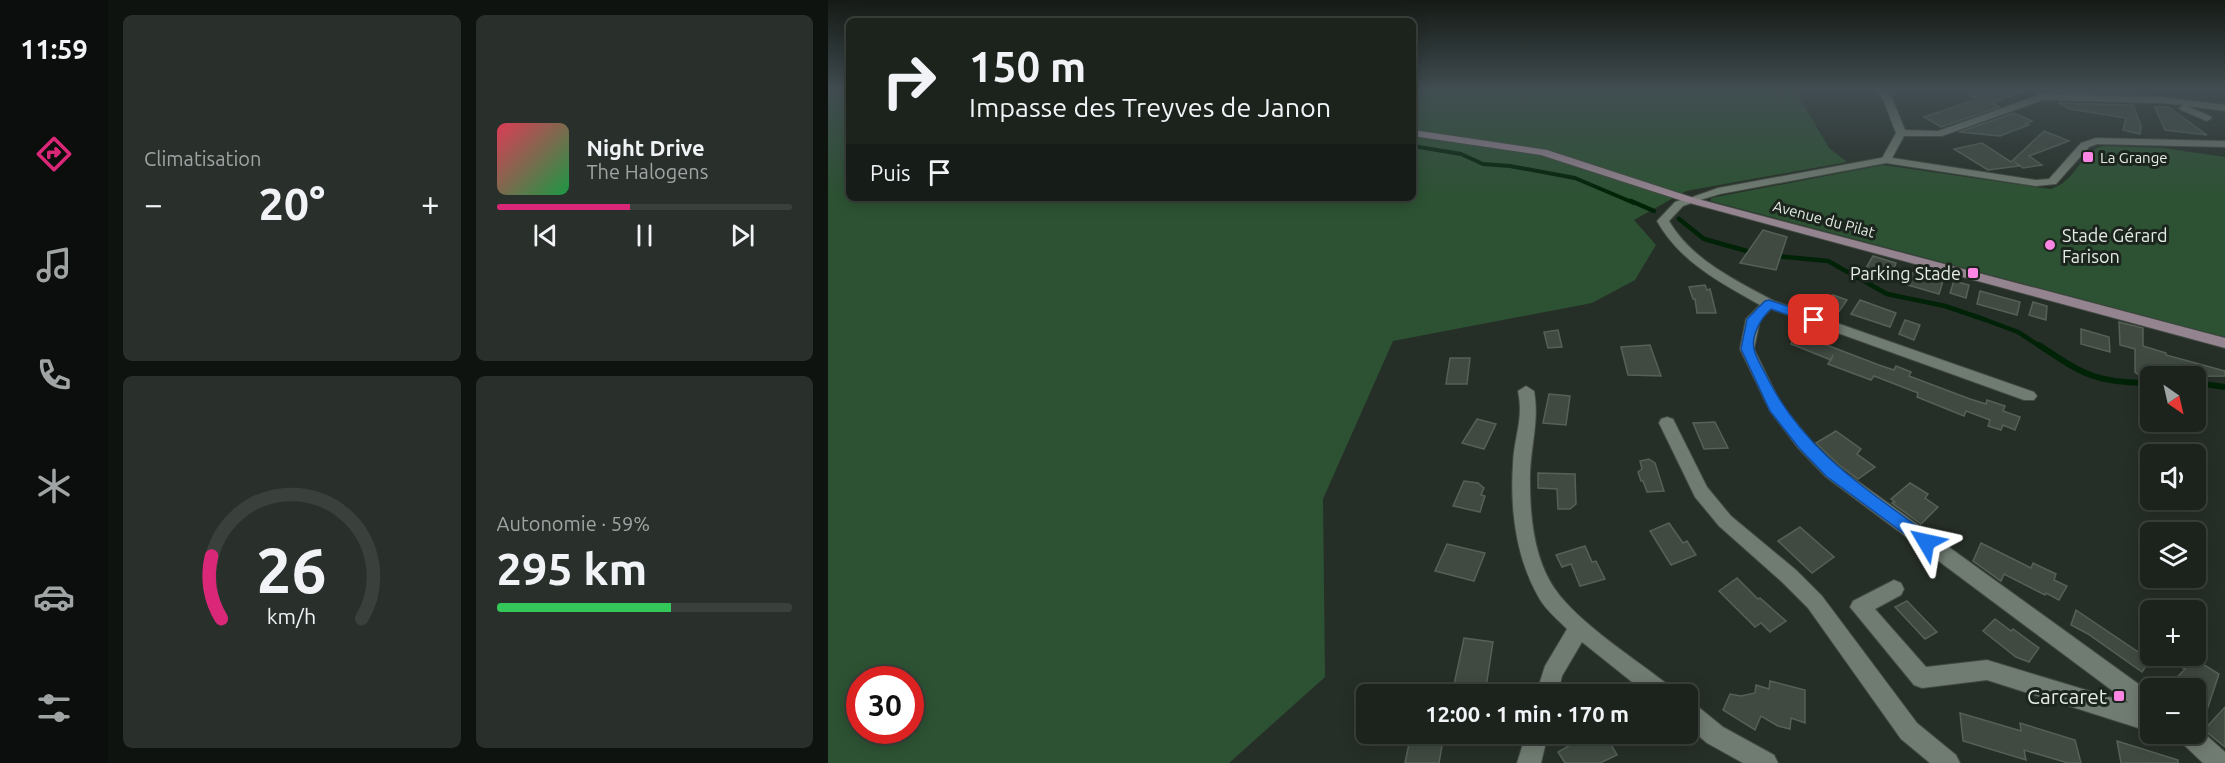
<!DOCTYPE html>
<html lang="fr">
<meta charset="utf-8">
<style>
body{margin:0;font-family:Ubuntu,sans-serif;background:#292f2a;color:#f1f3f6;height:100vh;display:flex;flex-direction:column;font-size:22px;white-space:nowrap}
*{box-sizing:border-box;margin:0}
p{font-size:20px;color:#a0a4a4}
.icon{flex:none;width:33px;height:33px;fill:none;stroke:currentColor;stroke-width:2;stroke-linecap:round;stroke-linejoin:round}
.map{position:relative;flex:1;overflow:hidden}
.drawer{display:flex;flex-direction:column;gap:15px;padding:15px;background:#0f1310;width:720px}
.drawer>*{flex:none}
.guide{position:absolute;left:18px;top:18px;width:570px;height:183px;border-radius:9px;box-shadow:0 3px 15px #0003,0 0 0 2px #3a403b;background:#1c231d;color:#f1f3f6;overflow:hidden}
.needle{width:39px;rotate:146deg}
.tools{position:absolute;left:1312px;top:366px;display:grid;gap:12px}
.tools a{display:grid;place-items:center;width:66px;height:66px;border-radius:9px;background:#1c231d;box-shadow:0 3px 15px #0003,0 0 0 2px #3a403b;font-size:30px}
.speed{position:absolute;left:18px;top:666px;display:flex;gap:12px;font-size:30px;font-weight:700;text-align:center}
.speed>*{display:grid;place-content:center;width:78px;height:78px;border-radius:50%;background:#1c231d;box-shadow:0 3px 15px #0003,0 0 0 2px #3a403b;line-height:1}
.speed .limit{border:9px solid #d22;background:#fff;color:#111}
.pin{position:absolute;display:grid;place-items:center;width:51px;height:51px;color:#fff;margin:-26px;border-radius:12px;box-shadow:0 3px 9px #0006}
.me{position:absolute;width:66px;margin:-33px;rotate:306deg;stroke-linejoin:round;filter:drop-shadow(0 0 4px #0008)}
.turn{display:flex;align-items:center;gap:21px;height:126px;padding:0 24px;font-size:27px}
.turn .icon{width:78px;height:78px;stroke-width:2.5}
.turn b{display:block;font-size:42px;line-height:51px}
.then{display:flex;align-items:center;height:57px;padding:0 24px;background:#0003;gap:12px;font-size:22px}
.big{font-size:45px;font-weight:600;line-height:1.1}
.drawer .tile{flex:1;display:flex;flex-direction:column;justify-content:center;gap:9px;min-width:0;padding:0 21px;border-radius:9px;background:#292f2a}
.drawer .dial{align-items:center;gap:0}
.dial svg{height:156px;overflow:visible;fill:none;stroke:#3a403b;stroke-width:7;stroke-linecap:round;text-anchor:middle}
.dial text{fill:#f1f3f6;stroke:none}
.song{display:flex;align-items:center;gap:18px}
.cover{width:72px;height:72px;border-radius:9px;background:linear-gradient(135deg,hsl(350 70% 55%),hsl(140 70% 35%))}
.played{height:6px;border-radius:3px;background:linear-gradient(90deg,#db2777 45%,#3a403b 45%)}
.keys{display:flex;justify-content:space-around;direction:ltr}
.heat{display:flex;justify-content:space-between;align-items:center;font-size:33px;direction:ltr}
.charge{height:9px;border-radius:4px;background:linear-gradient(90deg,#34c759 59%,#3a403b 0)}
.drawer .tiles{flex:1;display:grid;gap:15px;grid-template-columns:repeat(2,1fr)}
.trip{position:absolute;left:528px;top:684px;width:342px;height:60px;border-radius:9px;background:#1c231d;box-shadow:0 3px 15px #0003,0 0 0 2px #3a403b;font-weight:600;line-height:60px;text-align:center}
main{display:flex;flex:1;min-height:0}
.tab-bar{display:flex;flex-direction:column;width:108px;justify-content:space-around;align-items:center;background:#0b0e0c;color:#a0a4a4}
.tab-bar .icon{width:42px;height:42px}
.tab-bar .active{color:#db2777}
.tab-bar b{font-size:27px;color:#f1f3f6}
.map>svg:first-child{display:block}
.green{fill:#2d5233;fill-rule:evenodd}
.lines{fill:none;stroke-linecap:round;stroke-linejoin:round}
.stream-far2{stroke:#002207;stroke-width:4}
.stream-far1{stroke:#002207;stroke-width:4.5}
.stream{stroke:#002207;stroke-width:6}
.building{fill:#404a41;stroke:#556056;stroke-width:1.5}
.minor-casing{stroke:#424a43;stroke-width:2}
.tertiary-casing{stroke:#424a43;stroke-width:2}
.secondary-casing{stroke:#424a43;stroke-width:2}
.minor{fill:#707b71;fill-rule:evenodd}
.tertiary{fill:#707b71;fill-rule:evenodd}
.secondary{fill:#948490;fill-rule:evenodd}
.route{fill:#1a73e8;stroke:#114b97;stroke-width:1.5}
.poi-dot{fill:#fc86e4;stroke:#1c251d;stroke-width:2}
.labels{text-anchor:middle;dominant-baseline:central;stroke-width:6;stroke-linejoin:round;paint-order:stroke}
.far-poi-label{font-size:15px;fill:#e5ebe5;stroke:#1c251d;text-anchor:start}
.far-street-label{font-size:15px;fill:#e5ebe5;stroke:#1c251d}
.poi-label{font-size:18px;fill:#e5ebe5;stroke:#1c251d;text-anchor:start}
.near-poi-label{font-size:21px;fill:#e5ebe5;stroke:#1c251d;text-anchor:end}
</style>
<main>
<nav class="tab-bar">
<b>11:59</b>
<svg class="icon active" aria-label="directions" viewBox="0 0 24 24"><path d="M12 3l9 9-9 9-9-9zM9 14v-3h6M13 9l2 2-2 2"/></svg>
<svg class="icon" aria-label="music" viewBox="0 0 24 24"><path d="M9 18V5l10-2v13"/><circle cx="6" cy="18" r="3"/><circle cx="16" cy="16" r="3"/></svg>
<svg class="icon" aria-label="phone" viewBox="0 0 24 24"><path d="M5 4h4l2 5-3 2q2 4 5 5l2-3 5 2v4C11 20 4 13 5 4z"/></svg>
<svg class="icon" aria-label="climate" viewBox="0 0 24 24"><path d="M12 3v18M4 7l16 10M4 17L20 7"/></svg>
<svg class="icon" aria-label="car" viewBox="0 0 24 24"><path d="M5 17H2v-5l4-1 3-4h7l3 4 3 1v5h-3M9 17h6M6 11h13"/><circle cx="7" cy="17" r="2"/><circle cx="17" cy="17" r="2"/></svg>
<svg class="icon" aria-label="filters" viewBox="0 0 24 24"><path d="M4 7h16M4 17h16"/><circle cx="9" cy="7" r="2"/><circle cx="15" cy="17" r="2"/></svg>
</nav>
<section class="drawer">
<div class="tiles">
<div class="tile"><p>Climatisation</p>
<div class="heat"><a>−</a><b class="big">20°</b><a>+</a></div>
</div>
<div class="tile">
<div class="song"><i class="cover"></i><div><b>Night Drive</b><p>The Halogens</p></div></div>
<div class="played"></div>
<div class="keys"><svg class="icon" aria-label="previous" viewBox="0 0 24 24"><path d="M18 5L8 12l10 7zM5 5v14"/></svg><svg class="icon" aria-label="pause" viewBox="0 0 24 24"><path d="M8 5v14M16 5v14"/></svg><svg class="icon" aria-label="next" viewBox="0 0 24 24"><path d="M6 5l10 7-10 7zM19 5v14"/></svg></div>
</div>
<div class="tile dial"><svg viewBox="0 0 100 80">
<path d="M14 69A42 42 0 1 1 86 69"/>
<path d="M14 69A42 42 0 0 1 9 37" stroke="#db2777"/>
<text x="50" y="56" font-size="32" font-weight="700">26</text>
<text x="50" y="72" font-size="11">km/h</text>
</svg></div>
<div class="tile"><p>Autonomie · 59%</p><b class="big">295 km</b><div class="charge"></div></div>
</div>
</section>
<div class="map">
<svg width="1397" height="763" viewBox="0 0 1397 763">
<rect width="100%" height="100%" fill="#262f27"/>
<!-- green -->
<g class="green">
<path d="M0 89H21V198H585V89H966L1001 148 1019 162 858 191 806 220 828 245 807 280 764 303 565 341 495 499 497 677 401 763H0ZM32 680H82V730H32Z"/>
<path d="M1275 146 1335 148 1397 157V337L883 201V198L1055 165 1222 189C1247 183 1254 150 1275 146Z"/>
</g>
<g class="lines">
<!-- stream-far2 -->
<path class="stream-far2" d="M585 146 633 154 655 164 682 166 747 178 806 203"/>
<!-- stream-far1 -->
<g class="stream-far1">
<path d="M803 201 826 211"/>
<path d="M851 219 876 239 926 253"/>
<path d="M947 256 1000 261 1059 294 1117 306 1158 320 1190 332 1213 347"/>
</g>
<!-- stream -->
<g class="stream">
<path d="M1211 345C1256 375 1268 383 1323 383"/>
<path d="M1368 383 1397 387"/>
</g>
</g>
<!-- building -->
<g class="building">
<path d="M1164 89H1277L1285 94 1209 93 1199 89V90L1164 103 1172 107 1113 127 1096 117 1150 99 1143 96Z"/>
<path d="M1230 103 1305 105 1313 126 1312 134 1295 130 1298 118 1241 109Z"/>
<path d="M1327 107H1340L1379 135 1337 130Z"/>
<path d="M1186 113 1204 121 1197 124 1201 125 1172 136 1131 132Z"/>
<path d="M1216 131 1241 141 1201 156 1214 165 1195 168 1187 162 1191 166 1160 170 1126 149 1154 143 1183 162Z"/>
<path d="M935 230 959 237 948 270 912 263Z"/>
<path d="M1045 256 1068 263 1064 274 1038 268Z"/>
<path d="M1078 271 1115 281 1111 294 1073 283Z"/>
<path d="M1126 281 1141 285 1138 298 1122 293Z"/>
<path d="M877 285 879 290 882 289 888 313H869L867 299H865L861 287Z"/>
<path d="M1152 291 1192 302 1189 315 1149 304Z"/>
<path d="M1005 295 1019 300 1010 313 996 308Z"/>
<path d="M1032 300 1068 313 1062 327 1023 314Z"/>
<path d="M1205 302 1219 306 1218 320 1201 315Z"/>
<path d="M1077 320 1092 325 1086 340 1071 334Z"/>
<path d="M1291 322 1315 328V346L1338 353V355L1397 371V376L1314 377 1307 372V349L1292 345Z"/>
<path d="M1253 329 1281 337 1282 352 1253 344Z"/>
<path d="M730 330 734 347 720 348 716 332Z"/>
<path d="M967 333 981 338 983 335 997 340 996 344 1051 365 1066 370 1068 366 1083 372 1081 376 1142 399 1158 404 1159 400 1177 406 1175 411 1192 417 1187 430 1175 425 1173 430 1160 426 1162 420 1138 411 1136 416 1089 397 1090 393 1046 376 1043 380 1000 364 1005 355 1003 360 963 344Z"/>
<path d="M822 345 833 376 800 375 793 347Z"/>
<path d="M622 358H642L639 384H618Z"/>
<path d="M721 394 742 396 738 425 715 423Z"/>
<path d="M649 419 668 424 656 449 634 443Z"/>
<path d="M887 422 900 448 876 449 865 423Z"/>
<path d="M1008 431 1033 449 1029 454 1047 467 1030 479 1011 465 988 443Z"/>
<path d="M821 459 827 463 836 491 819 492 815 481H813L810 472 814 469 812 461Z"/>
<path d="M710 473 747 474 748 504 742 509H730L729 489 710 488Z"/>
<path d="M636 481 650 483 656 488 653 495 657 496 652 512 625 506Z"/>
<path d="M1082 483 1100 494 1097 498 1110 507 1093 524 1064 503 1067 502 1063 499Z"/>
<path d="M841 523 855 543 859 541 868 555 843 565 822 531Z"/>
<path d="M972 527 1006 557 984 573 950 541Z"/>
<path d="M1153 543 1203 568 1205 563 1228 574 1226 580 1239 586 1231 600 1218 593 1217 595 1176 574 1173 581 1145 561Z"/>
<path d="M619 544 657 553 646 581 607 571Z"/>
<path d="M757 546 764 562 768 561 777 579 752 586 743 564 734 567 728 555Z"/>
<path d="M909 578 930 599 932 598 958 621 942 632 933 623 927 627 891 591Z"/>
<path d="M1079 601 1109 632 1097 639 1067 607Z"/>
<path d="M1248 610 1322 660 1314 672 1260 634 1243 625Z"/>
<path d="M1167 619 1183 631 1185 629 1211 648 1201 662 1188 657 1155 631Z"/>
<path d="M636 638 665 642 657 694H624Z"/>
<path d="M1333 656H1362L1391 674 1373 728 1368 724V688H1339L1357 669Z"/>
<path d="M942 681 977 690V723L963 718 962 729 950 726 933 716 927 730 895 710 902 694 913 696 927 693 928 685 941 689Z"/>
<path d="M1397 707V747L1376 730Z"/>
<path d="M1132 713 1193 731 1192 723 1247 740 1253 763H1240L1196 750 1198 760 1135 741Z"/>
<path d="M583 734H616L611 763H577Z"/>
<path d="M739 734H777L789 755 772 763H737L730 752 746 743Z"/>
<path d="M1289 741 1350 760V763H1293Z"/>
</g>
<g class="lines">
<defs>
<g id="minor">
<path d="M1047 89H1055L1064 98 1077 130 1110 131 1214 94 1333 97 1397 105V111L1359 106 1382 116 1384 118 1379 121 1353 110 1351 108 1355 105 1333 103 1215 100 1114 136H1076L1063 160 1058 163 1053 160 1068 133 1055 99Z"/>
<path d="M862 197 866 198V202L855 206 841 221C864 260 907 280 946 301L1206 392 1209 396 1206 400H1196L943 309 932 320 926 349 953 404 982 440 1010 467 1323 693V732L1159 680 1094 688 1086 685 1022 607 1025 601 1066 580 1073 583 1076 589 1073 595 1047 609 1098 667 1159 660 1301 703 998 477 970 448 942 411 912 349 918 319 932 305C893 283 852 262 829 221L847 202Z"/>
<path d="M698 386 706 391C712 422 701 451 702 482 702 517 706 559 727 589 750 623 809 660 843 687L846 694H819L754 642 734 676 730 694H708L717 666 739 629C730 620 718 610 711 598 688 558 682 510 685 464 686 436 696 420 690 391Z"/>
<path d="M839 417 845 419 879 487 903 516 968 570 994 596 1089 723 1128 755 1132 763H1102L1073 739 980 608 954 582 891 526 867 497 831 423 833 419Z"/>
<path d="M860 702 868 705 895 727 946 755 950 763H915L879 743 860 727Z"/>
<path d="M1368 726 1397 752V763H1375L1353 742 1350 734H1368Z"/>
<path d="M698 734H720L713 763H689Z"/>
</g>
<path id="tertiary" d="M1268 138 1397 141V147L1269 144 1261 147 1228 184 1208 186 1058 163 892 194 862 203 856 200 890 188 1058 157 1208 180 1221 179 1253 143Z"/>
<path id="secondary" d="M585 130 719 150 866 198 1397 338V348L858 202 713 155 585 136Z"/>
</defs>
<!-- minor casing -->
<use href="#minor" class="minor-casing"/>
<!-- tertiary casing -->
<use href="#tertiary" class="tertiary-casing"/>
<!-- secondary casing -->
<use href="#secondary" class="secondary-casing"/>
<!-- minor -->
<use href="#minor" class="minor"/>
<!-- tertiary -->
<use href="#tertiary" class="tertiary"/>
<!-- secondary -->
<use href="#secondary" class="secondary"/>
</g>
<!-- sky -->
<linearGradient id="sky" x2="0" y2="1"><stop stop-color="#151a15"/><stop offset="0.46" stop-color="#414d52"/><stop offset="1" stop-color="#414d52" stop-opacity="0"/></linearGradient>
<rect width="1397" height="195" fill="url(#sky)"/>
<!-- route -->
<path class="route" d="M941 300 991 317 992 320 986 324 943 309C933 318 923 335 926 349 928 359 936 370 940 379 977 452 1040 490 1104 537L1107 542 1104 546 1098 548 1093 546 998 476 971 448 942 411 913 349 919 319 937 301Z"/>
<!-- markers -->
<g class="poi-dot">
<rect x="1254" y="151" width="12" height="12" rx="3"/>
<circle cx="1222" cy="245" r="6"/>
<rect x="1139" y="267" width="12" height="12" rx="3"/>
<rect x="1285" y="690" width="12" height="12" rx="3"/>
</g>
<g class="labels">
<!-- far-poi labels -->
<g class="far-poi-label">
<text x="1272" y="157">La Grange</text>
</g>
<!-- far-street labels -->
<g class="far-street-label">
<text transform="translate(996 219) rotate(15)">Avenue du Pilat</text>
</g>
<!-- poi labels -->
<g class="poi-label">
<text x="1234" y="235">Stade Gérard<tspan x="1234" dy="21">Farison</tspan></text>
<text x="1133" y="273" text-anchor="end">Parking Stade</text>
</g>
<!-- near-poi labels -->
<g class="near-poi-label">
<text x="1279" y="696">Carcaret</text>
</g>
</g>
</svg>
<div class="tools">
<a><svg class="needle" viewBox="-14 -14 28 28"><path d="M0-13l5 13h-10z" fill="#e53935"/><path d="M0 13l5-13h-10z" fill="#a0a4a4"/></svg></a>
<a><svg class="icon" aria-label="sound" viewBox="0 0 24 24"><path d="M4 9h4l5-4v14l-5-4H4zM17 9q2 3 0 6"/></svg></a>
<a><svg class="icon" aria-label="layers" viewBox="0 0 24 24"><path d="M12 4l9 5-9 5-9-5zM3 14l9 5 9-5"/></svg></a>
<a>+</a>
<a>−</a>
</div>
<div class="speed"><div class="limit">30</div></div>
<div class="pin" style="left:986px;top:320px;background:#d93025"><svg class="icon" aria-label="arrive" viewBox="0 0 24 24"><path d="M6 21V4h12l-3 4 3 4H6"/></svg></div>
<svg class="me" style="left:1098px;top:542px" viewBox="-20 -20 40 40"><path d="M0-17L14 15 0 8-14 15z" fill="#1a73e8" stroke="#fff" stroke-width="4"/></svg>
<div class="trip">12:00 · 1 min · 170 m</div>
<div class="guide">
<div class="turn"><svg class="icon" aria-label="right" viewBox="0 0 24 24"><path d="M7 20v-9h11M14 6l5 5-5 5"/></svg><div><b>150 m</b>Impasse des Treyves de Janon</div></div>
<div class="then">Puis<svg class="icon" aria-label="arrive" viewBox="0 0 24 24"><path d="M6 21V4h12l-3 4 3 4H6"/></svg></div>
</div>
</div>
</main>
